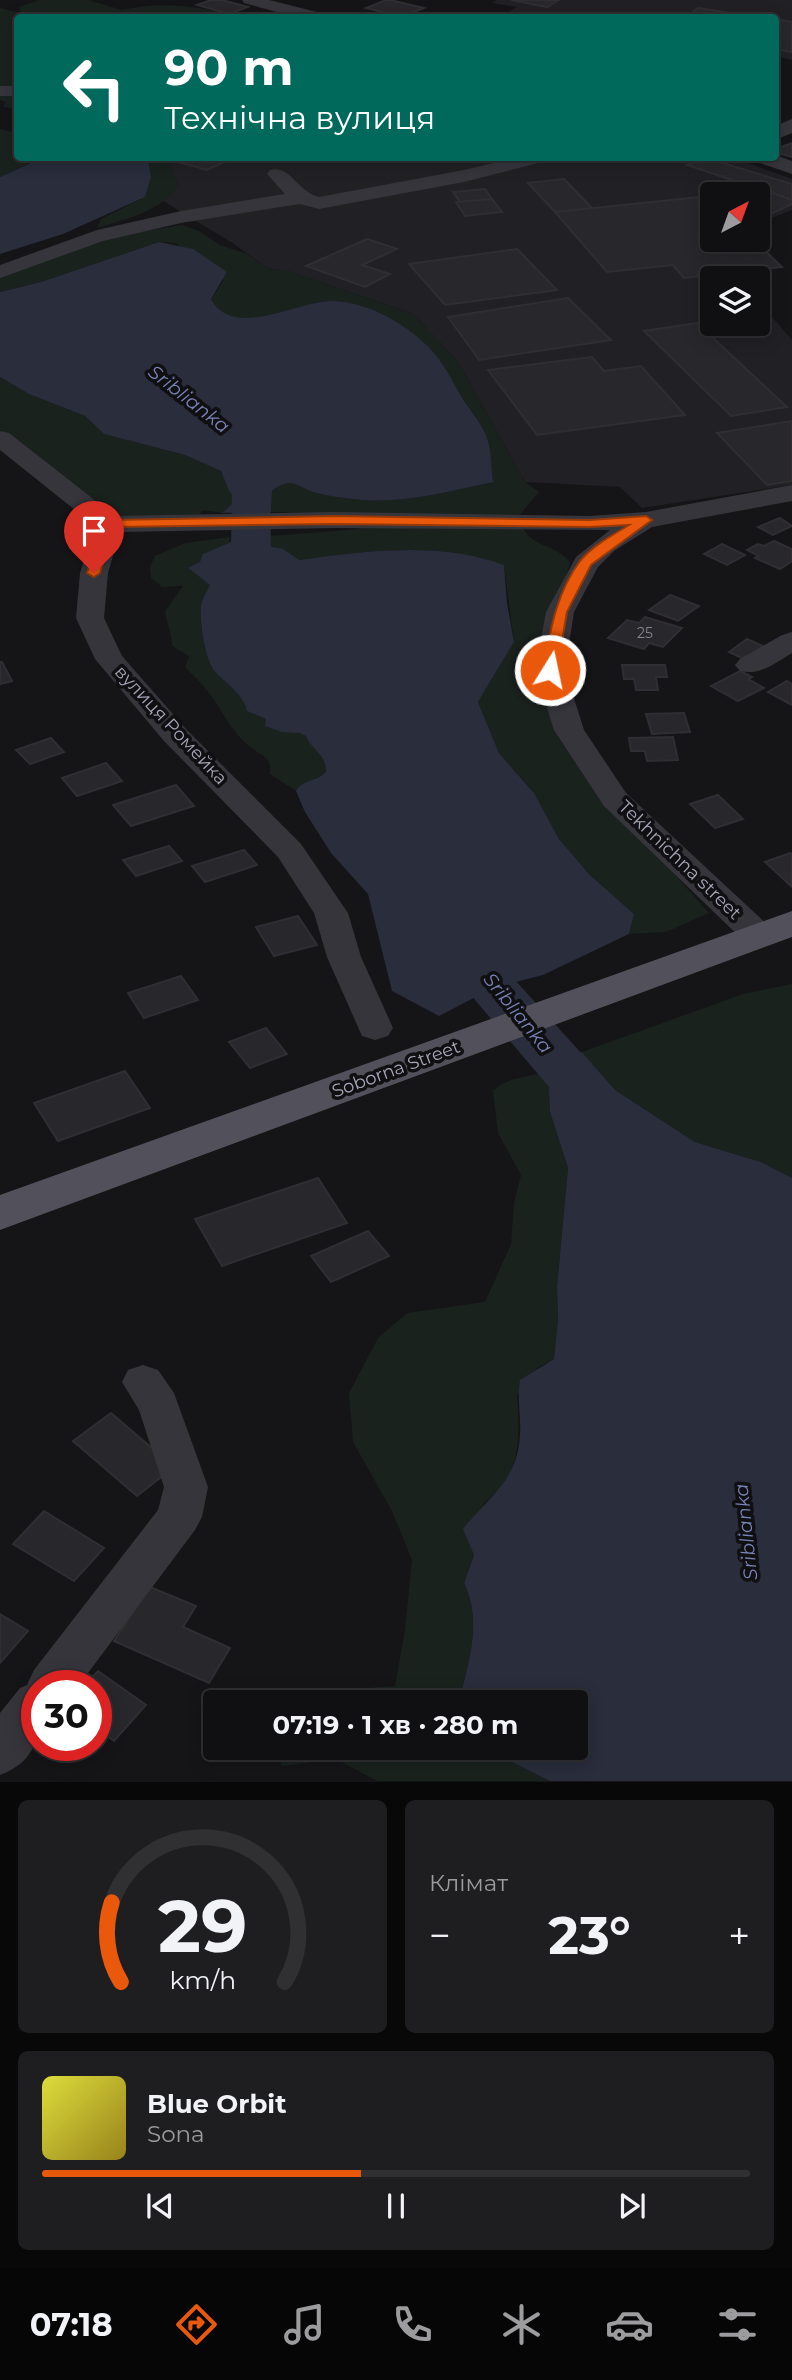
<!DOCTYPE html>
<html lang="uk">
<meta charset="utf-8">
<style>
body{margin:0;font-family:Montserrat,sans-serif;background:#1e1d1f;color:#f1f3f6;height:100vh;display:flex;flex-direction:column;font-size:26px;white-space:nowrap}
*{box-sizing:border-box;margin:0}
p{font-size:23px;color:#9c9c9f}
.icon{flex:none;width:38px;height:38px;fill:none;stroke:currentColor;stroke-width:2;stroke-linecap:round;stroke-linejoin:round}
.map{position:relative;height:1782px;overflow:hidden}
.sheet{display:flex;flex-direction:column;gap:18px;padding:18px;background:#090809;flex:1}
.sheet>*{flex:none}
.guide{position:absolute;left:14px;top:14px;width:765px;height:147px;border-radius:7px;box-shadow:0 4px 18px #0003,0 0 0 2px #302f31;background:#00695c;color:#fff;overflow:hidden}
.needle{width:46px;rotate:41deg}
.fabs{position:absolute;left:700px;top:182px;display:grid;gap:14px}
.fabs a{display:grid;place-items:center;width:70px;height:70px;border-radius:7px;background:#100f11;box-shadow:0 4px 18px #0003,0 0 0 2px #302f31;font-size:35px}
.speed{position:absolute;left:21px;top:1670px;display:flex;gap:14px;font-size:35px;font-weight:700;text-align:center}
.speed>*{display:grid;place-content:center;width:91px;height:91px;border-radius:50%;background:#100f11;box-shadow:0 4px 18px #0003,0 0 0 2px #302f31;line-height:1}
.speed .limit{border:10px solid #d22;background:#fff;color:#111}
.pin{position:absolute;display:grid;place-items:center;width:60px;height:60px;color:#fff;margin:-72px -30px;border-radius:50% 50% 50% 0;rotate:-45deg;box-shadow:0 0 7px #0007}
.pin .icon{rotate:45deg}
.me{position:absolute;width:77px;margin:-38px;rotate:10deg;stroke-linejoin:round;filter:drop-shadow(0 0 5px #0008)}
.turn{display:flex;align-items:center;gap:24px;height:147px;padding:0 35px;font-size:32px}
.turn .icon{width:91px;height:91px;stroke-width:2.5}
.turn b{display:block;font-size:49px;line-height:60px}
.big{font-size:52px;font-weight:700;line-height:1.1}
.sheet .tile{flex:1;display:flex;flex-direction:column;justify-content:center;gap:10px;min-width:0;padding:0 24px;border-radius:10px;background:#1e1d1f}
.sheet .dial{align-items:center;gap:0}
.dial svg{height:182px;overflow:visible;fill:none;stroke:#302f31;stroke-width:7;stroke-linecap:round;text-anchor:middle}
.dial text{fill:#f1f3f6;stroke:none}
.song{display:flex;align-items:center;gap:21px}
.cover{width:84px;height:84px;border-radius:10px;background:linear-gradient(135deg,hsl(60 70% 55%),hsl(50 70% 35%))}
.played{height:7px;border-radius:4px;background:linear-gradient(90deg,#ea580c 45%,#302f31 45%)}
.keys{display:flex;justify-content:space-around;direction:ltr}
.heat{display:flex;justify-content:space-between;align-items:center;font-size:38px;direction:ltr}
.sheet .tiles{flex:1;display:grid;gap:18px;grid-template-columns:1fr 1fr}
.tile:last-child{grid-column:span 2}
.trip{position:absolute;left:203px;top:1690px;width:385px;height:70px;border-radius:7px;background:#100f11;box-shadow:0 4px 18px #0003,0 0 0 2px #302f31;font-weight:700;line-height:70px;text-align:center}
.tabs{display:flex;height:112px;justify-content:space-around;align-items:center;background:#060607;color:#9c9c9f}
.tabs .icon{width:49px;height:49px}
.tabs .on{color:#ea580c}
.tabs b{font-size:32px;color:#f1f3f6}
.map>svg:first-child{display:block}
.built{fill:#212024}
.green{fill:#1a221e}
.water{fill:#292d3c}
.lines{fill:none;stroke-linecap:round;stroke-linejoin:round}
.river{fill:#292d3c;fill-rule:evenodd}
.building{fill:#28272b;stroke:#302e33;stroke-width:2}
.minor{fill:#36353c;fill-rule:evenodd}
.major{fill:#52515b;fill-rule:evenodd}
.route{fill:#ea580c;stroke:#983908;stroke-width:2}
.labels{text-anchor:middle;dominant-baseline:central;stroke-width:7;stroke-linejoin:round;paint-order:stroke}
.number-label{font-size:14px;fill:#858594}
.street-label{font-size:18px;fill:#a5a5b8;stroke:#100f12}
.water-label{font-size:19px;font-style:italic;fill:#7884b7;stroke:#100f12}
</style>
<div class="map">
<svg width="792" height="1782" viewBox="0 0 792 1782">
<rect width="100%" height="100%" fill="#151417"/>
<!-- built -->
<g class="built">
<path d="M497 0H792V60L775 56V18L500 17 517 7 492 3Z"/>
<path d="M143 158H734L792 179V210L758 223V194H712V240H754L782 267 750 270 757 278H712V324H758V301L792 340V485L642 508 620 487 525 482 458 362 413 314 288 271 267 268 234 244 160 199Z"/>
</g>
<!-- green -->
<g class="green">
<path d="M39 0H88L122 10C162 0 203 7 244 17L18 18 17 109 4 107 5 102 0 100V8L21 13 19 7Z"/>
<path d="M0 129 17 133 18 158H33L29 164 0 177Z"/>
<path d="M144 158H167L179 185C160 212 127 219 97 228L101 219 145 197 148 161Z"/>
<path d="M182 225 201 232 220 245 247 254 267 268 288 271 413 314 458 362 525 482 539 492 517 518C533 552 549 539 570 562L549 639 587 774 607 809 646 842 709 913 666 932 629 934 634 914 590 875 559 839 532 790 499 753 478 702 514 642 504 565C440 541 365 551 299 560 289 554 274 548 266 542L268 536 360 529 344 514 271 512 272 491C292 475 298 488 316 493 328 496 341 498 353 499 401 505 446 492 492 482 491 468 492 448 486 435 481 423 471 410 463 399 454 384 446 367 435 354 411 327 370 302 334 301 296 300 235 342 211 299L224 280 176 243 159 242 41 282 0 292V277L17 269 120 235Z"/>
<path d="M0 377 29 394 85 416 104 434 185 455 221 471 229 490 237 501 222 513 202 510 200 515 113 520 0 430Z"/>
<path d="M230 537 229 543 196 575 205 579 210 585C207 591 202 599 201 606 199 626 205 670 225 678L256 715 307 736C311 751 326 754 326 771 319 782 304 778 296 791L270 774C272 755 262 757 250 747 231 732 222 709 207 690 200 682 192 674 185 667L189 656 172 646C172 634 167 623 165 611L183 586 162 587 151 578 150 567 155 556 185 543Z"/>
<path d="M792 984V1178L761 1162 695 1142 615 1090 582 1052 743 994Z"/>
<path d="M548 1071 550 1112 568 1168 557 1287 558 1319 554 1359 537 1368 517 1395C520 1438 522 1476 484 1503L474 1555 464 1583C483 1623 468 1662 459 1703H285L311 1692 395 1686 405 1630 412 1560 392 1511 353 1442 349 1393 378 1338 407 1313 485 1302 511 1244 514 1203 521 1175 498 1133 493 1091C509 1076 527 1078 548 1071Z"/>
<path d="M273 1748H484L550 1781H377L336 1759 282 1766Z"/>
</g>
<!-- water -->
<g class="water">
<path d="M33 158H144L148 161 151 177 145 197 63 234 0 254V177L29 164Z"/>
<path d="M159 242 193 249 227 272 211 299C234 341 297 300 334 301 370 302 412 327 435 354 446 367 454 384 463 399 471 411 481 423 486 435 492 448 491 468 493 482 446 492 401 505 353 499 341 498 328 496 316 493 298 488 292 475 272 491L271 512 222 513 237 500 229 491 221 471 185 455 104 434 85 416 29 394 0 377V292L41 282Z"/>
<path d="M241 535 268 536 266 542 273 547 283 549 299 560C365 551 440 541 504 565L507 603 514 642 478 702 499 753 534 793 559 839 590 875 634 914 629 934 543 975 493 988 439 1016 392 991 368 894 331 853 305 812 296 791C304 778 319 782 326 771 326 754 311 750 306 736L300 733 282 732 265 726 266 719 247 711C244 696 227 683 217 674 205 663 199 621 201 605 202 599 207 591 210 585L188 568 200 562 203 554 229 543Z"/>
<path d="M582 1052 615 1090 695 1142 761 1162 792 1178V1781H550L484 1748H576V1703H459C468 1662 483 1623 464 1583L474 1555 463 1529C489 1496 518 1481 520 1434 521 1415 517 1399 520 1380L554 1359 558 1319 557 1287 568 1168 550 1112 548 1071Z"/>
</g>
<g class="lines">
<!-- river -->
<g class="river">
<path d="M242 435 255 438 270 473 271 553 291 598 285 607 271 610 257 607 231 553 232 473 224 446 229 438Z"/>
<path d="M460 912 478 917 514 979 623 1099 631 1113 623 1127 603 1132 583 1127 475 1000 435 928 442 917Z"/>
</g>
</g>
<!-- building -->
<g class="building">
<path d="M211 0H222L248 7 229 14 197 5Z"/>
<path d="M386 0H390L424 8 402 17 366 8Z"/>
<path d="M511 0H559L547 7Z"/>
<path d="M698 8 763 18H685Z"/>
<path d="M775 19 792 22V52L775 49Z"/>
<path d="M792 143V157L775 152V149Z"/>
<path d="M194 158H233L207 170 182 163Z"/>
<path d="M706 158 792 184V200L687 165Z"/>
<path d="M564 179 592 208 555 212 528 183Z"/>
<path d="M485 189 492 199 460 202 453 192Z"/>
<path d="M770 192 792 200V204L758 220V198Z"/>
<path d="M709 196 712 199V240H754L782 267 684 278 673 265 607 272 555 212Z"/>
<path d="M492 199 502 212 465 216 456 202Z"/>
<path d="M367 239 397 249 362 265 390 274 365 287 306 266Z"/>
<path d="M517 249 557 290 445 305 409 264Z"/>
<path d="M568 298 611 340 479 360 448 317Z"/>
<path d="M697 323 787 407 731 416 644 331Z"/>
<path d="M592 357 604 371 641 366 685 415 537 435 488 370Z"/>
<path d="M792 421V481L767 485 717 433Z"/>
<path d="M780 518 792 526 773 535 758 527Z"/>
<path d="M774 541 792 549V561L780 569 755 558 759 556 747 550 758 544 764 546Z"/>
<path d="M722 544 745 555 727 565 704 554Z"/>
<path d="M670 595 699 606 678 621 649 610Z"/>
<path d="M645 617 682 628 663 647 649 643 644 649 608 638 627 620 639 623Z"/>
<path d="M747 639 765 647 746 660 729 652Z"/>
<path d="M0 662H2L12 681 0 684Z"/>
<path d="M622 665H665L667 677H656L658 690H636L634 679H624Z"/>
<path d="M740 671 752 677 748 679 764 688 738 701 711 686Z"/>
<path d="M787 681 792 684V705L768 692Z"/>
<path d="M684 713 690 732 652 734 646 714Z"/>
<path d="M673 737 678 760 647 761 645 751H631L629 738Z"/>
<path d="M51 738 64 752 30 764 16 750Z"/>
<path d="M106 763 122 781 77 796 62 778Z"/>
<path d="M176 785 194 806 131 826 113 805Z"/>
<path d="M718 795 743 819 715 828 690 804Z"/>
<path d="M169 846 182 861 136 876 123 860Z"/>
<path d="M244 850 257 865 205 882 192 866Z"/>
<path d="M790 853 792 854 791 886 765 862Z"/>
<path d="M298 916 317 945 274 956 256 927Z"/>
<path d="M181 976 198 1000 144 1018 128 993Z"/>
<path d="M266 1028 287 1054 250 1068 229 1042Z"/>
<path d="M125 1071 150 1108 58 1141 34 1103Z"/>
<path d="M318 1178 347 1223 222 1266 195 1219Z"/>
<path d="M368 1231 389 1256 331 1282 311 1256Z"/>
<path d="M111 1413 174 1467 137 1496 73 1441Z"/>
<path d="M44 1511 104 1548 74 1581 13 1544Z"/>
<path d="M150 1587 196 1606 183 1627 230 1648 209 1683 114 1641Z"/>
<path d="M0 1614 28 1631 0 1663Z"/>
<path d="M98 1671 146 1705 114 1741 96 1728V1685H85Z"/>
</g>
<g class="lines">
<!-- minor -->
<g class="minor">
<path d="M242 0H269L325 14 327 18H298L244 3Z"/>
<rect x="0" y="86" width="18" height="10"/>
<path d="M792 119V133L775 140V126Z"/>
<path d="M775 155 792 161V174L757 162 754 158Z"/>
<path d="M514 158H545L542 162 464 182 319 209 300 204 181 223 103 241 0 278V265L97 230 181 211 285 194 267 174 270 170C291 165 296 191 319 197L464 170Z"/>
<path d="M0 431 9 433 115 516 335 512 590 516 646 512 792 485V501L652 527 614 551 598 567 574 612 565 670 584 730 626 793 771 928 776 936 771 944 759 947 747 944 604 806 554 730 535 670 546 612 576 557 610 530 335 528 120 532 108 573 104 618 122 656 186 729 301 844 348 913 361 957 393 1028 388 1036 375 1040 362 1036 327 957 314 913 278 857 164 741 95 659 76 618 80 573 95 526 0 450Z"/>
<path d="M792 632V653C775 663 760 676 740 671L735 665 740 659 782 635Z"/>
<path d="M143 1365 158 1370 174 1393 208 1487 202 1517 195 1530 79 1685H37C37 1726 46 1757 0 1775V1713L20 1688 27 1685 34 1670 158 1510 164 1487 139 1410 122 1382 128 1370Z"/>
</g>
<!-- major -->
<path class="major" d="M792 911V937L0 1230V1195Z"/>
</g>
<!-- route -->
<path class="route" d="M335 516 590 520 646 516 652 520 591 565 567 612 557 670 550 674 543 670C550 632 556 593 580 561 593 545 613 535 629 525L590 527 335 524 114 527 100 573 94 577 87 573 103 524 109 520Z"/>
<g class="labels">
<!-- number labels -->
<g class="number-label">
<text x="645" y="633">25</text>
</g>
<!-- street labels -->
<g class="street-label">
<text transform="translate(171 725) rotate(47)">вулиця Ромейка</text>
<text transform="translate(680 860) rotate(44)">Tekhnichna street</text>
<text transform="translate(396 1069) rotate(-20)">Soborna Street</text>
</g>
<!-- water labels -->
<g class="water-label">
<text transform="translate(189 399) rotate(38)">Sriblianka</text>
<text transform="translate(518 1013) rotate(51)">Sriblianka</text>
<text transform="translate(746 1532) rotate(-96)">Sriblianka</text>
</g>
</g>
</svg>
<div class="fabs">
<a><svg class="needle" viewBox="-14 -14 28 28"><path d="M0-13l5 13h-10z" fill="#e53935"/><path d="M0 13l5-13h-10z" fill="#9c9c9f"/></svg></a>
<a><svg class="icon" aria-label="layers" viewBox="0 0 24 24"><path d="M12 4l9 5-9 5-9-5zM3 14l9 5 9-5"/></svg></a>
</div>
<div class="speed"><div class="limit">30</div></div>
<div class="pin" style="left:94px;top:573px;background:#d93025"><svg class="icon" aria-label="arrive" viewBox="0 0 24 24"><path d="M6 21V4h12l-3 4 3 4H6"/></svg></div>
<svg class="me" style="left:550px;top:670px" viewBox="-20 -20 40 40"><circle r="17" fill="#ea580c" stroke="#fff" stroke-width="3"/><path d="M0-11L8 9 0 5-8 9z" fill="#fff"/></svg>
<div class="trip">07:19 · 1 хв · 280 m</div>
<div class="guide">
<div class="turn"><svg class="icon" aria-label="left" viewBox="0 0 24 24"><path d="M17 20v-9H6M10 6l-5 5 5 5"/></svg><div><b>90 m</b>Технічна вулиця</div></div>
</div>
</div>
<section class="sheet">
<div class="tiles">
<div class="tile dial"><svg viewBox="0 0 100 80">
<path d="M14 69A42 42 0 1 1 86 69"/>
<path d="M14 69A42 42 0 0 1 10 34" stroke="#ea580c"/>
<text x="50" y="56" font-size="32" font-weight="700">29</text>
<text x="50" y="72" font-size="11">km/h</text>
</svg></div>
<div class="tile"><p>Клімат</p>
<div class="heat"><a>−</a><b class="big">23°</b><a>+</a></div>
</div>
<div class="tile">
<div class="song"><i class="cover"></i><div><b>Blue Orbit</b><p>Sona</p></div></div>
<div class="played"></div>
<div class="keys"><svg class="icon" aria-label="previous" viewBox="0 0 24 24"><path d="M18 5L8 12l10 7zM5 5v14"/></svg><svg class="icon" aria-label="pause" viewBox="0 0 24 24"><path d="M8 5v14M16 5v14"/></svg><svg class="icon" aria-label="next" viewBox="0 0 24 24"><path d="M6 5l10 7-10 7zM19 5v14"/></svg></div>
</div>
</div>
</section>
<nav class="tabs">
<b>07:18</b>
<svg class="icon on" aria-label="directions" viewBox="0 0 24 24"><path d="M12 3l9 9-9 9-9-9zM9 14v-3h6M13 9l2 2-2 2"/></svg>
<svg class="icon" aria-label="music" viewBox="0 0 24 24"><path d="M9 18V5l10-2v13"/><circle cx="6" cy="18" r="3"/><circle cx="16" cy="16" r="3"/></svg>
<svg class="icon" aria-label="phone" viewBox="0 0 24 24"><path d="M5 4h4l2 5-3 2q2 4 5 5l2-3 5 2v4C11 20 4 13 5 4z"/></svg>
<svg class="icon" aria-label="climate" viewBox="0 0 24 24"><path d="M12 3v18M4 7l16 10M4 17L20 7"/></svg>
<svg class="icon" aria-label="car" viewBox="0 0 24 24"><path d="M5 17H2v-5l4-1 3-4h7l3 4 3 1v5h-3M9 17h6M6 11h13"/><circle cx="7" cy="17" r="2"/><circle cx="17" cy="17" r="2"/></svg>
<svg class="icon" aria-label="filters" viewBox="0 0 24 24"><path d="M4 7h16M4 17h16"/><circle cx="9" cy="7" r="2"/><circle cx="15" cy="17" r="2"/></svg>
</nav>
